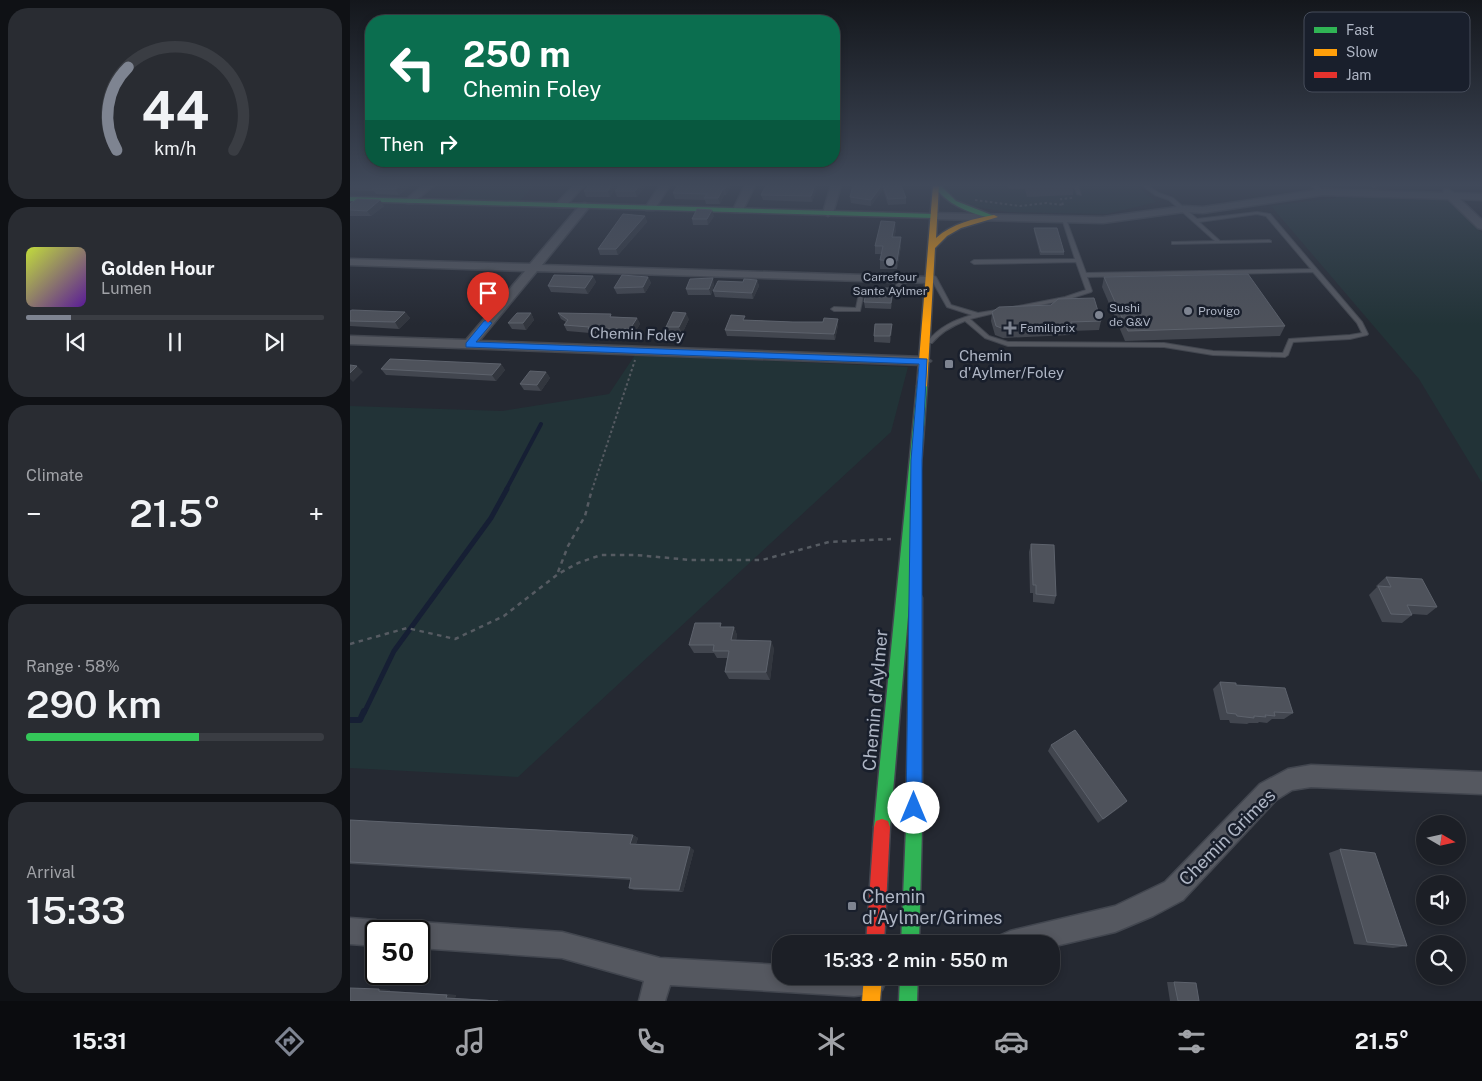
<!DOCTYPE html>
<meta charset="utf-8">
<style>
body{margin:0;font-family:"Public Sans",sans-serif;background:#292c32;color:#f1f3f6;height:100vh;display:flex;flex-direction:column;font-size:19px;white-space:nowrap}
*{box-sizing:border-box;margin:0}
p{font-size:16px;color:#a0a2a7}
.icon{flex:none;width:28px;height:28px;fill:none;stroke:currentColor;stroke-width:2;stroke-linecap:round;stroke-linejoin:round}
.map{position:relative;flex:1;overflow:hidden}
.details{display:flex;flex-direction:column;gap:8px;padding:8px;background:#0f1115;width:350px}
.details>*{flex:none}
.top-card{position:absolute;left:15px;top:15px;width:475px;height:152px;border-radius:20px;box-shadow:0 2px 8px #0003,0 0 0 1px #3a3d43;background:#0b6e4f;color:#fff;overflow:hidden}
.needle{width:32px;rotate:99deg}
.buttons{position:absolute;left:1066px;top:815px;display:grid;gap:10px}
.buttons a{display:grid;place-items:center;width:50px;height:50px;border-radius:50%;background:#1c1f26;box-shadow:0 2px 8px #0003,0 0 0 1px #3a3d43;font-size:25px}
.speed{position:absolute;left:15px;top:920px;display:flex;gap:10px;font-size:25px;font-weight:700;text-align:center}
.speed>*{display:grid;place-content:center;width:65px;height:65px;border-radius:50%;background:#1c1f26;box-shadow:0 2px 8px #0003,0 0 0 1px #3a3d43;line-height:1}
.speed .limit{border:2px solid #111;border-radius:8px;background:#fff;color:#111}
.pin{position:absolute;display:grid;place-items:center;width:42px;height:42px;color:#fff;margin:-51px -21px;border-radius:50% 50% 50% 0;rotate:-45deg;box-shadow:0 0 5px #0007}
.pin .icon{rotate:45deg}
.me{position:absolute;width:55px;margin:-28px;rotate:0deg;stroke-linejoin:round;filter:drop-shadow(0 0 4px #0008)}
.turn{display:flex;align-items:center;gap:18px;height:105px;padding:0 15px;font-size:22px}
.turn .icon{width:65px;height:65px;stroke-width:2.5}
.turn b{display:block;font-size:35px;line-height:42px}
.then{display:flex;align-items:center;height:48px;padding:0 15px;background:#0003;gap:10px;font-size:19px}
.big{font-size:38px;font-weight:600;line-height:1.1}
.details .widget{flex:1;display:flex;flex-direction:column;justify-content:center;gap:8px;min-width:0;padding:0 18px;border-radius:20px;background:#292c32}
.details .dial{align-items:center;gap:0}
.dial svg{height:130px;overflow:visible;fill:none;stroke:#3a3d43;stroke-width:7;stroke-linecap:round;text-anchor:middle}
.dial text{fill:#f1f3f6;stroke:none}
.song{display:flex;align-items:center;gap:15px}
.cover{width:60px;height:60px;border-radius:8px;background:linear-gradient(135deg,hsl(70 70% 55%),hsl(270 70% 35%))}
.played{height:5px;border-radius:2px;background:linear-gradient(90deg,#7e8491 15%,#3a3d43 15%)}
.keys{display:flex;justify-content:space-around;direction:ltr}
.heat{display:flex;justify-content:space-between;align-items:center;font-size:28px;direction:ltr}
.charge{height:8px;border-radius:4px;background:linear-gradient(90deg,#34c759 58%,#3a3d43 0)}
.trip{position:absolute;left:422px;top:935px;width:288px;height:50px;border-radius:20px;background:#1c1f26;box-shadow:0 2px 8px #0003,0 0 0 1px #3a3d43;font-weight:600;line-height:50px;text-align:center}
.dock{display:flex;height:80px;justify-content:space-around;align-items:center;background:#0b0c0f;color:#a0a2a7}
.dock .icon{width:35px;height:35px}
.dock .current{color:#7e8491}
.dock b{font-size:22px;color:#f1f3f6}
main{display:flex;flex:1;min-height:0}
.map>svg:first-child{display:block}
.green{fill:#223337}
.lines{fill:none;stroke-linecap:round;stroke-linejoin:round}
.stream-far2{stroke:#161f34;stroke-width:4}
.stream-far1{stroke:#161f34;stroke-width:5}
.stream{stroke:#161f34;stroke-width:6}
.lane-casing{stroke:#42464f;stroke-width:2}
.street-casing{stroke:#42464f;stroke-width:3}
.fast-casing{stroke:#42464f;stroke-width:3}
.slow-casing{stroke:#42464f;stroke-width:3}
.jam-casing{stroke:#42464f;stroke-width:3}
.path-far1{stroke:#565b62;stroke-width:2;stroke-dasharray:2.5 2.5;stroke-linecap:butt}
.path{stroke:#565b62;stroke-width:2.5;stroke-dasharray:4.5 4.5;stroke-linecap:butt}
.lane{fill:#555860;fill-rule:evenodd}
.street{fill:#555860;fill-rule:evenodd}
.fast{fill:#30b455;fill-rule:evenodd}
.slow{fill:#ff9f0a;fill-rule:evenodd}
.jam{fill:#e5322d;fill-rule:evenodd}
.wall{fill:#42464f}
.shaded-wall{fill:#32363e}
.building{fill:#4e525b;stroke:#5d626c}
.route{fill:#1a73e8;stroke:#114b97}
.poi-dot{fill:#7e8491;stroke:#191f2c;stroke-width:2}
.labels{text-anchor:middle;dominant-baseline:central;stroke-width:5;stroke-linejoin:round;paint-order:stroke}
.far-poi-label{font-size:12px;fill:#aeb5c4;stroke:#191f2c;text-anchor:start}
.street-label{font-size:15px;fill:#aeb5c4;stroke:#191f2c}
.poi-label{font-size:15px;fill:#aeb5c4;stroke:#191f2c;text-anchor:start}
.near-street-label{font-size:18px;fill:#aeb5c4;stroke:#191f2c}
.near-poi-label{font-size:18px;fill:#aeb5c4;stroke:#191f2c;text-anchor:start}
.key{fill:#191f2c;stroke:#464c5a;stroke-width:1}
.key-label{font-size:14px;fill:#aeb5c4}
</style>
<main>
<section class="details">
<div class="widget dial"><svg viewBox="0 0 100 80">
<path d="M14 69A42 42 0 1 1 86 69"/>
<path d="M14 69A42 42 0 0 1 21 18" stroke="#7e8491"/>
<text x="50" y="56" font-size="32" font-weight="700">44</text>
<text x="50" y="72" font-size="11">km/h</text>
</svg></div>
<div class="widget">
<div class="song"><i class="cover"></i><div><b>Golden Hour</b><p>Lumen</p></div></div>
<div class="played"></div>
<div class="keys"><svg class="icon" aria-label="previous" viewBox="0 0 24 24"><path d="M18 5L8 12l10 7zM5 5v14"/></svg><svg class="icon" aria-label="pause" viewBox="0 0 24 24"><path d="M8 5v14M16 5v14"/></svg><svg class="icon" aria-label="next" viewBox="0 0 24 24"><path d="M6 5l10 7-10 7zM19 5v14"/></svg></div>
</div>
<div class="widget"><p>Climate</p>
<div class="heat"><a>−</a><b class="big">21.5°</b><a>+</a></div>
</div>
<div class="widget"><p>Range · 58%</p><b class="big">290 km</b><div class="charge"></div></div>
<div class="widget"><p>Arrival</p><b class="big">15:33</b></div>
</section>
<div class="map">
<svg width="1132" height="1001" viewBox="0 0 1132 1001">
<rect width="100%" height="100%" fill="#252932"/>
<!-- green -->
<g class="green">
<path d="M121 185H185L167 204 101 202Z"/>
<path d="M598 185H786L806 202 757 214 658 212 613 205 598 192Z"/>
<path d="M991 197 1097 200 1132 233V483L1069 379 921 206Z"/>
<path d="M285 355 558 367 541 432 168 777 0 768V406L152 411 259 394Z"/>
</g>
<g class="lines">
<!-- stream-far2 -->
<path class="stream-far2" d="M156 490 191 424"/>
<!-- stream-far1 -->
<path class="stream-far1" d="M14 713 44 651 141 518 157 489"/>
<!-- stream -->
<path class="stream" d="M0 720H10L14 711"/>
<defs>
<g id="lane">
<path d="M724 185H728L731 195 727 194Z"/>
<path d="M792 185H797L809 193 823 198 847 219 907 212 920 214 1012 322 1018 334 1017 335 1000 339 943 342 938 355 935 357 863 355 814 347 658 346 635 338 615 321C602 326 591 332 582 343H578L577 342C589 327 604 320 622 315L597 307 580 277 583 275 586 277 601 305 628 313 653 309V311L620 319 639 336 658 342 814 343 863 351 933 353 939 339 1000 335 1012 333 1007 323 963 272 737 277 742 291 741 292 716 300 665 310 663 309V307L715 297 736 290 726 262 624 264 621 262 624 260 725 259 712 219 714 218 716 219 736 273 961 269 916 216 907 214 849 222 870 241 919 240 921 241V242L822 244V242H824L865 241 819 200 805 195Z"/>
<path d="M962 185H966L975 192 971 193 962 187Z"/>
<path d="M1021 185H1026V186L1024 187Z"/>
<path d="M550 277 553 279 550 292H514L510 311H484L481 309 484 307 506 308 510 289H546L547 279Z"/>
</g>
<g id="street">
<path d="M73 185H84L63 203H57V199Z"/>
<path d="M224 185H234L215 207H207V203Z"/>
<path d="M310 185H320L304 210H296L295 208Z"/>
<path d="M395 185H405L392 212H384L383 210Z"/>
<path d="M481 185H491L483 213 478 216 473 213Z"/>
<path d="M973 189 1093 193 1094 190 1097 189 1104 193 1132 194V200L1110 199 1132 220V229L1128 228 1098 199 973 195 853 213 834 212 753 223 584 219 579 216 584 213 753 217 834 206 853 207Z"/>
<path d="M235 203 240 206 192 265 579 277 585 280 579 283 187 271 129 341 574 357 581 361 574 365 0 344V336L116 340 175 271 0 265V259L180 264 231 204Z"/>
<path d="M961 765 1132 772V794L961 787 942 790 926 800 833 900 803 916 765 932 701 947V944H647L651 935 660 931 765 906 815 882 910 784 938 769Z"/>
<path d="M0 918 26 920 35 924 38 931H26V946L0 944Z"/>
<path d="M69 922 212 932 310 958 431 965V976H534L536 981 532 990 523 994 504 996 320 985 315 1001H289L294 981 212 958 69 948V931H58L60 926Z"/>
</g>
<g id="fast">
<path d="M583 185H590L606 201 644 216 640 218C617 212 598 205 583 185Z"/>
<path d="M0 197 584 214 588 216 584 218 0 201Z"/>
<path d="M572 383 577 386 573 441 540 827 538 833 532 835 526 833 524 827 529 772 567 386Z"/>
<path d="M566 592 570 594 572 598V828L569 944H551L556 828 560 598 562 594Z"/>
<path d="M550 976H568L567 1001H549Z"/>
</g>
<g id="slow">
<path d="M583 185H589L586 238C603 223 623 219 644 215L648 217 611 228 597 236 585 248 577 386 572 389 567 386Z"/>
<path d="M514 976H532L530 1001H512Z"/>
</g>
<path id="jam" d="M532 819 538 821 540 827 534 944H516L524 827 526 821Z"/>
</defs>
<!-- lane casing -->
<use href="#lane" class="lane-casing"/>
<!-- street casing -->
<use href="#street" class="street-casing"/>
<!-- fast casing -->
<use href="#fast" class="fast-casing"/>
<!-- slow casing -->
<use href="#slow" class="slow-casing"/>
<!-- jam casing -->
<use href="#jam" class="jam-casing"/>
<!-- path-far1 -->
<g class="path-far1">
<path d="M625 200 670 206 696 203 713 205"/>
<path d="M713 205 711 199 723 198"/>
<path d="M242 490 285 360"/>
</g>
<!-- path -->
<g class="path">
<path d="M208 572 218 546 235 516 242 489"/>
<path d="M0 644 57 628 105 639 154 616 208 574 228 563 251 555H286L341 560H412L479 542 541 539"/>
</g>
<!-- lane -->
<use href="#lane" class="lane"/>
<!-- street -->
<use href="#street" class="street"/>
<!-- fast -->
<use href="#fast" class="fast"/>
<!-- slow -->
<use href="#slow" class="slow"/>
<!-- jam -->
<use href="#jam" class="jam"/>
</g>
<!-- wall -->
<g class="wall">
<path d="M0 185H61L49 195 26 194 24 191 0 190Z"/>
<path d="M239 185H267L260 197H236L234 191Z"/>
<path d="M270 185H296L287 197H267L265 191Z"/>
<path d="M382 185 376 195H374L370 204H356L355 200 325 199 323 193Z"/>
<path d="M468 185 462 202 413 200 411 195Z"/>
<path d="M503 185H551L556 198V204L538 205 533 189 521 206 501 203 500 197Z"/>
<path d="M658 185H724L723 195 677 197 675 189H659Z"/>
<path d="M0 204 34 206 21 216H0Z"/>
<path d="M295 216 297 222 268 255H250L248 249Z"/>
<path d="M364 216 358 225H343L342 219Z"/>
<path d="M684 228 714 252V255H690L684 231Z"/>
<path d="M546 230 544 237 551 246 547 269H530V260L531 254H525V246Z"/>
<path d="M243 276 246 282 238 294 201 292 198 286Z"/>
<path d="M298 277 301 283 295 293 267 294 264 288Z"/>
<path d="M754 277 935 326 930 336 775 341 752 287Z"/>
<path d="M407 280 409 286 403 299 365 297 363 291 393 282Z"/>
<path d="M364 284 361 295H338L336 289Z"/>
<path d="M543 288V294L541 309 515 308 514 302Z"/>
<path d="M0 311 55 312 60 318 49 329 0 326Z"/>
<path d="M642 312 751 321 749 330 721 331 720 335 653 338 645 335 641 321Z"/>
<path d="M181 313 184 320 176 330 162 329 158 323Z"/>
<path d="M208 313 287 318 290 324 283 335H241L240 333 217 331 214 325 216 322 211 319Z"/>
<path d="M339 319 332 334 318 333 316 327Z"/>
<path d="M396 320 443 322 488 325 485 340 377 336 375 330Z"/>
<path d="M542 330 540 343 524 342V336Z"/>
<path d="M151 364 155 370 146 381 36 375 31 369Z"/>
<path d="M196 372 200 378 191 391 174 390 170 384Z"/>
<path d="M681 544 706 596 704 604 683 602V593H680L679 552Z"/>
<path d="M1036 577 1087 607 1077 615 1062 614V615L1052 623 1032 622 1019 595 1027 587 1026 586Z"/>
<path d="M373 627H384L387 635 386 640 424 648 420 680 379 679 375 672 377 658H367L364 653H344L339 645Z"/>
<path d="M870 682 886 685 943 713 934 719H922L917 723 909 722 908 723H899L897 724 880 723 879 720H870L863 689Z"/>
<path d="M701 745 772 806 748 823 698 751Z"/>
<path d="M0 820 283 835 288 838 286 844 344 850 333 892 284 890 279 888 281 880 0 864Z"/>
<path d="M990 849 1057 946 1043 948 1004 944 979 853Z"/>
<path d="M817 982H824L849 1001H820Z"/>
<path d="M0 988 40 990 39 991 106 995 105 998 157 1001H0Z"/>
</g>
<!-- shaded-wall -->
<g class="shaded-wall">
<path d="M51 185H61L49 195 45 189Z"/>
<path d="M261 185H267L260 197 258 191Z"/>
<path d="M290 185H296L287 197 285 191Z"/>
<path d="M377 185H382L376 195 375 189Z"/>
<path d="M465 185H468L462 202 461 196Z"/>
<path d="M532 185H533V189L521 206V200Z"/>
<path d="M823 185H838L823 187Z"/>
<path d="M373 189 374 195 370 204 368 198Z"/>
<path d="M30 200 34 206 21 216 17 211Z"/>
<path d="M362 210 364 216 358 225 357 219Z"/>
<path d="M295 216 297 222 268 255 266 249Z"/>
<path d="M545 222 546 230 543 245 542 237Z"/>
<path d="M551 237V246L547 269V261Z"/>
<path d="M243 276 246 282 238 294 235 288Z"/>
<path d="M298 277 301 283 295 293 293 287Z"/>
<path d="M363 278 364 284 361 295 359 289Z"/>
<path d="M407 280 409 286 403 299 402 293Z"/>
<path d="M543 288V294L541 309V303Z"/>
<path d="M55 312 60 318 49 329 45 322Z"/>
<path d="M181 313 184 320 176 330 173 323Z"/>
<path d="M336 313 339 319 332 334 329 327Z"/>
<path d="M287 318 290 324 283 335 280 329Z"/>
<path d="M488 319V325L485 340 484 334Z"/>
<path d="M542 324V330L540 343V336Z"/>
<path d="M151 364 155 370 146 381 142 375Z"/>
<path d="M7 366 13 372 3 382 0 379V373Z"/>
<path d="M196 372 200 378 191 391 187 385Z"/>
<path d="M384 627 387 635 385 648 381 640Z"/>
<path d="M421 641 424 648 420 680 416 672Z"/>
<path d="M777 801 772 806 748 823 753 819Z"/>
<path d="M283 835 288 838 285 847 280 844Z"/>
<path d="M340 847 344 850 333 892 329 890Z"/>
<path d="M29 989 40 990 39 991H29Z"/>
<path d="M97 995H106L105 998H96Z"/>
</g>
<!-- building -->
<g class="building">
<path d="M0 185H51L45 189H22L26 185Z"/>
<path d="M239 185H261L258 191H234Z"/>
<path d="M270 185H290L285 191H265Z"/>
<path d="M328 185H377L375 189H373L368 198H354L357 194 323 193Z"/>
<path d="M416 185H465L461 196 411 195Z"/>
<path d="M503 185H532L521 200 500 197Z"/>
<path d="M533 185H551L556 198 538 199Z"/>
<path d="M7 199 30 200 17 211 0 210V204Z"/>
<path d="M347 209 362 210 357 219H342Z"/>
<path d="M273 214 295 216 266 249H248Z"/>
<path d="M531 221 545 222 542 237H551L547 261 530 260 533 246H525Z"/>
<path d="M684 228H707L714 252H691Z"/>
<path d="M898 274 935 326 778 331 754 277Z"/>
<path d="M204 275 243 276 235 288 198 286Z"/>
<path d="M272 275 298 277 293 287 264 288Z"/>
<path d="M363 278 359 289H336L340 279Z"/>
<path d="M394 279 407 280 402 293 363 291 368 281 393 282Z"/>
<path d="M517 288H543L541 303 514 302Z"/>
<path d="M744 298 751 321 721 322 722 326 654 329 646 326 642 312 649 307 701 305 708 299Z"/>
<path d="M2 310 55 312 45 322 0 321V311Z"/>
<path d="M323 312 336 313 329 327H316Z"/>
<path d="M167 313H181L173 323H158Z"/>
<path d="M208 313 261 314 260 317 287 318 280 329H238L239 327 214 325 218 320Z"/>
<path d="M381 315 395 316 393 320 443 322H473L474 318 488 319 484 334 375 330Z"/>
<path d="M525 324H542L540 336H524Z"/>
<path d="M40 359 151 364 142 375 31 369Z"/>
<path d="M0 365 7 366 0 373Z"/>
<path d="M180 371 196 372 187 385 170 384Z"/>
<path d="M681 544 704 545 706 596 686 594V585H683Z"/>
<path d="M1036 577 1072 579 1087 607 1057 605 1062 615 1041 614 1028 586 1041 587Z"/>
<path d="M345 623H371L370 627H384L381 640 421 641 416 672H375L379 651H363L364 645H339Z"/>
<path d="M870 682 886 683V685L935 688 943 713 924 712 925 716 915 715 916 717 904 716V718L887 716 886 714 877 713Z"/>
<path d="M725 730 777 801 753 819 701 745Z"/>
<path d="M0 820 283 835 280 844 340 847 329 890 279 888 281 878 0 862Z"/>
<path d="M990 849 1025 853 1057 946 1017 942Z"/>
<path d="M824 982 846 983 849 1001H828Z"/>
<path d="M0 988 29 989V991L97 995 96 998 148 1001H0Z"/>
</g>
<!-- sky -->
<linearGradient id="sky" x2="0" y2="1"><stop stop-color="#14171c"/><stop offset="0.57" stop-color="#40495a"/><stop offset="1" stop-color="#40495a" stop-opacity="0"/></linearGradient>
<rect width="1132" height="325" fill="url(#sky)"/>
<!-- route -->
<path class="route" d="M138 320 142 323 126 342 577 359 572 460V808L570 814 564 816 559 814 556 808 561 460 569 364 116 347V343L134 321Z"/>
<!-- markers -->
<g class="poi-dot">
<circle cx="540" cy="262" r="5"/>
<circle cx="838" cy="311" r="5"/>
<circle cx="749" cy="315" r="5"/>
<path d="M657.5 320.5h5v5h5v5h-5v5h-5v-5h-5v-5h5z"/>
<rect x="594" y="359" width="10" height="10" rx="2.5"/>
<rect x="497" y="901" width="10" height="10" rx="2.5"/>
</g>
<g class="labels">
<!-- far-poi labels -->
<g class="far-poi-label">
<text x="540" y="277" text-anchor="middle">Carrefour<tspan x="540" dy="14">Sante Aylmer</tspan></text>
<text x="759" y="308">Sushi<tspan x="759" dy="14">de G&amp;V</tspan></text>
<text x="848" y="311">Provigo</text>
<text x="670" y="328">Familiprix</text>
</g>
<!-- street labels -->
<g class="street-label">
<text transform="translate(287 334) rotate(2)">Chemin Foley</text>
</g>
<!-- poi labels -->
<g class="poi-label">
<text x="609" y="355">Chemin<tspan x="609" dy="17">d'Aylmer/Foley</tspan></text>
</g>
<!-- near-street labels -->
<g class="near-street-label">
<text transform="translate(525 700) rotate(-85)">Chemin d'Aylmer</text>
<text transform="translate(877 837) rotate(-45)">Chemin Grimes</text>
</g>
<!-- near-poi labels -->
<g class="near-poi-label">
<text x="512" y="896">Chemin<tspan x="512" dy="21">d'Aylmer/Grimes</tspan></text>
</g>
</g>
<!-- legend -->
<rect x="954" y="12" width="166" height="80" rx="8" class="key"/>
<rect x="964" y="27" width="23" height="6" fill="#30b455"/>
<rect x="964" y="49" width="23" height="7" fill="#ff9f0a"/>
<rect x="964" y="72" width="23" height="6" fill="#e5322d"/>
<g class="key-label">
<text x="996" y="35">Fast</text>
<text x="996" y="57">Slow</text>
<text x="996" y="80">Jam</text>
</g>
</svg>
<div class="buttons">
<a><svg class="needle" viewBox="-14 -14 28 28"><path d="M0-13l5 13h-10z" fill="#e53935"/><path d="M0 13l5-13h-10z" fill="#a0a2a7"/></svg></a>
<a><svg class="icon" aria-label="sound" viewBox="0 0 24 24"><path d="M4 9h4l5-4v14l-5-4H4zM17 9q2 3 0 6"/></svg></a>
<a><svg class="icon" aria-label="search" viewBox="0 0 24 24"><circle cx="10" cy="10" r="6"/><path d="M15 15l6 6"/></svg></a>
</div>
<div class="speed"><div class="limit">50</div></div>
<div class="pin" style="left:138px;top:323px;background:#d93025"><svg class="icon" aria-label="arrive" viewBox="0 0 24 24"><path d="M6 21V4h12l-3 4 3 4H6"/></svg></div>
<svg class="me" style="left:564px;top:808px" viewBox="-20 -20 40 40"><circle r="19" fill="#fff"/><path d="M0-13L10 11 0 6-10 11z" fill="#1a73e8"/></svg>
<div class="trip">15:33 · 2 min · 550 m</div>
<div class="top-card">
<div class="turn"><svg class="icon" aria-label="left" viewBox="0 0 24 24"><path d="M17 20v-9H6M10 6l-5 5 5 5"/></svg><div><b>250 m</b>Chemin Foley</div></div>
<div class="then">Then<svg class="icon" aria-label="right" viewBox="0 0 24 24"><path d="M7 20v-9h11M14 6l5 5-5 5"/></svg></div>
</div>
</div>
</main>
<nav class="dock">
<b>15:31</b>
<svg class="icon current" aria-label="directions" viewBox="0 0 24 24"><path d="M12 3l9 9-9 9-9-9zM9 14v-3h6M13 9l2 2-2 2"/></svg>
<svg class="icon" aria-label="music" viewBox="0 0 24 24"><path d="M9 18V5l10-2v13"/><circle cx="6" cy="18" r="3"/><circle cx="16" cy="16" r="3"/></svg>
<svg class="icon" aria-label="phone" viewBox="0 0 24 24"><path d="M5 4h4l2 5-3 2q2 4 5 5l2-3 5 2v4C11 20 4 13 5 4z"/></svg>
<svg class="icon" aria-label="climate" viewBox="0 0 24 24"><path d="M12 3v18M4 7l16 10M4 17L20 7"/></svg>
<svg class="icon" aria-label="car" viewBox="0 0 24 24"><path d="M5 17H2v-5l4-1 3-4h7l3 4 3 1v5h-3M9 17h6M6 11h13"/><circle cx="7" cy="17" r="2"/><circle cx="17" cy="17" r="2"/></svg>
<svg class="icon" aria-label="filters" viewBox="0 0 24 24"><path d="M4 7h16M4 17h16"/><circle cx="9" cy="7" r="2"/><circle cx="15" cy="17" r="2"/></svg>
<b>21.5°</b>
</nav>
